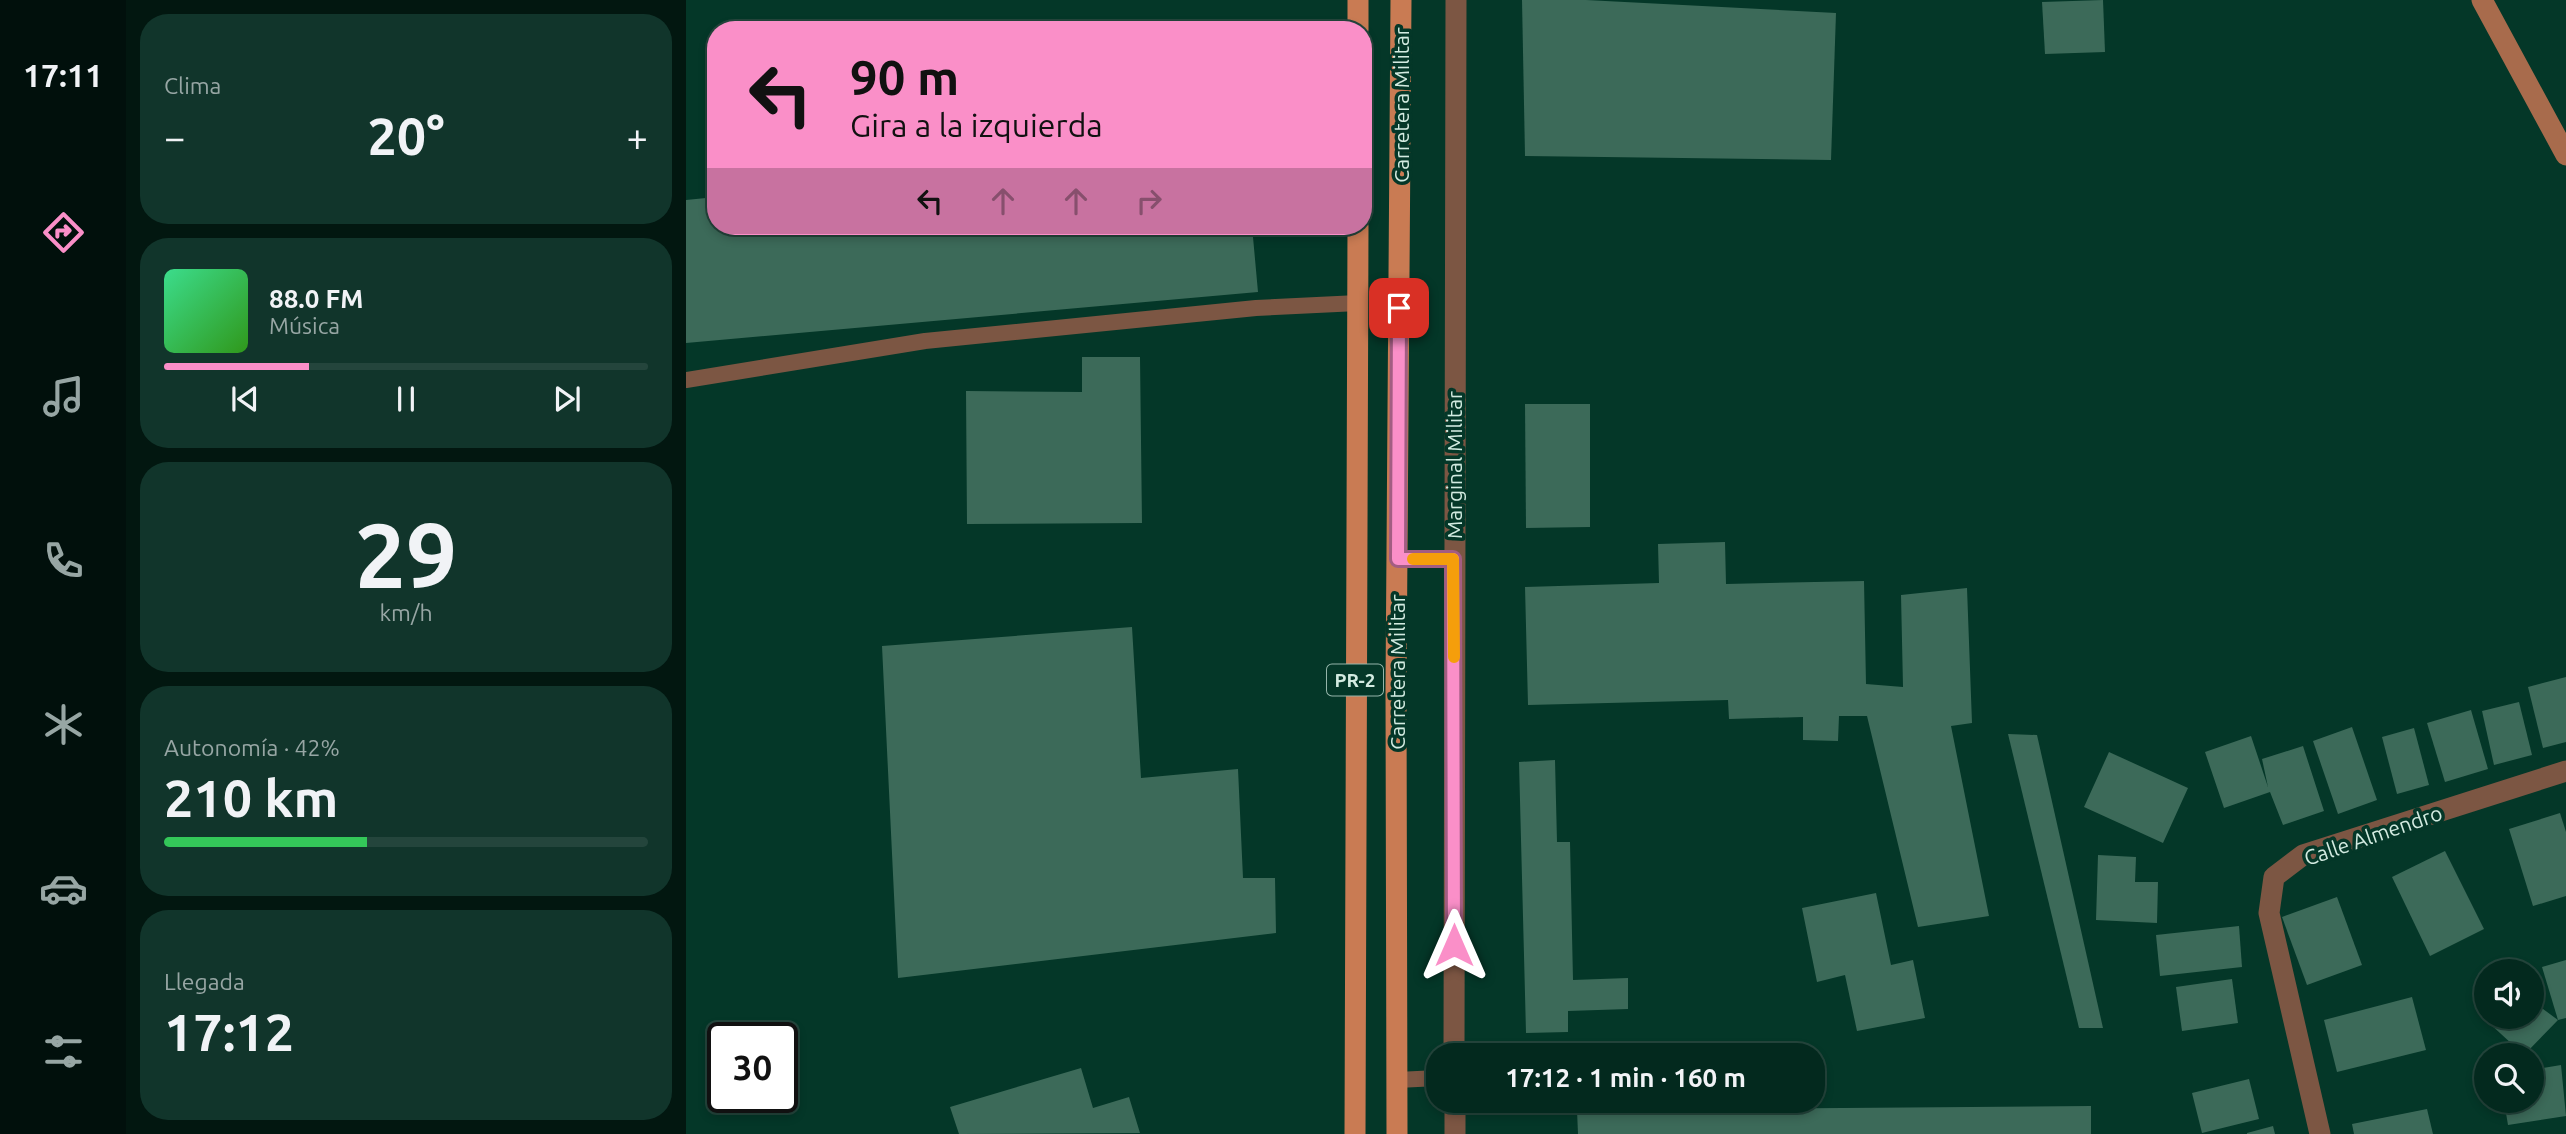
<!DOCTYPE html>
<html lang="es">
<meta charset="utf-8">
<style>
body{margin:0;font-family:Ubuntu,sans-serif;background:#11352b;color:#f1f3f6;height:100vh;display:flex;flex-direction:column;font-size:26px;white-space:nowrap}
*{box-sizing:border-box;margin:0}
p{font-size:23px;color:#97a6a4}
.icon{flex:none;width:38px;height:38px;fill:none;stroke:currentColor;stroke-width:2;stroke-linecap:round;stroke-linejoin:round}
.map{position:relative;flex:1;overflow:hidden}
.sheet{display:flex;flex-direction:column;gap:14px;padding:14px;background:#021710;width:560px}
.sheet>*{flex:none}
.hud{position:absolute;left:21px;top:21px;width:665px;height:214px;border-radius:28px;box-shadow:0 4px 10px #0003,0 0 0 2px #24453c;background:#fa8fc8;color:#111;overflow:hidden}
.tools{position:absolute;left:1788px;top:959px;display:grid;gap:14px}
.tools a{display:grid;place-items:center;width:70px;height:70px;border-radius:50%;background:#03291e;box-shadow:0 4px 10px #0003,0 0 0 2px #24453c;font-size:35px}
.speed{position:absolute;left:21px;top:1022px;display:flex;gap:14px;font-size:35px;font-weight:700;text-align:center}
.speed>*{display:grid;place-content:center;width:91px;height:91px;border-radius:50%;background:#03291e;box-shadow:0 4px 10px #0003,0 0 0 2px #24453c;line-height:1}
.speed .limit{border:4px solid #111;border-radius:10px;background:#fff;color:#111}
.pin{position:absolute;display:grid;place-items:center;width:60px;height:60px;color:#fff;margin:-30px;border-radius:14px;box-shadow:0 4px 10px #0006}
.me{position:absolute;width:77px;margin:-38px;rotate:0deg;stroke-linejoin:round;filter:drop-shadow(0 0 5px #0008)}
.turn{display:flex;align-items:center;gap:24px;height:147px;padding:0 28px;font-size:32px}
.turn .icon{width:91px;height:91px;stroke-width:2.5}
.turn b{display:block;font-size:49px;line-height:60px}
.lanes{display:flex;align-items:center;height:66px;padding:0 28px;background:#0003;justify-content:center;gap:35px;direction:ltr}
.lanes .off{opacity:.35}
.big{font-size:52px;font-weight:600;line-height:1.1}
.sheet .tile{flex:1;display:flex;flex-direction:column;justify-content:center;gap:10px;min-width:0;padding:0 24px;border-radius:28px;background:#11352b}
.sheet .dial{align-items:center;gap:0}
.dial b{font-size:91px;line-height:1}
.song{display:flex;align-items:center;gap:21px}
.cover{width:84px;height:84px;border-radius:10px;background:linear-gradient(135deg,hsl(150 70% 55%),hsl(110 70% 35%))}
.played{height:7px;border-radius:4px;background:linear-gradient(90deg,#fa8fc8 30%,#24453c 30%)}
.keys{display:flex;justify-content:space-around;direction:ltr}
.heat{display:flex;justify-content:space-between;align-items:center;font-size:38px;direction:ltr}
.charge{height:10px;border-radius:5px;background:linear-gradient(90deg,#34c759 42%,#24453c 0)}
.trip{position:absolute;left:740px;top:1043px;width:399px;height:70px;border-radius:28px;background:#03291e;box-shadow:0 4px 10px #0003,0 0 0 2px #24453c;font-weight:600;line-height:70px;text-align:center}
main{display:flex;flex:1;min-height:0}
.tab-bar{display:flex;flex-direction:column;width:126px;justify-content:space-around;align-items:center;background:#01100c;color:#97a6a4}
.tab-bar .icon{width:49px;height:49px}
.tab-bar .on{color:#fa8fc8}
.tab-bar b{font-size:32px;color:#f1f3f6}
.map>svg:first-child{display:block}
.building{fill:#3c6a59}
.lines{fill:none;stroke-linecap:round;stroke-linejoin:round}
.lane{stroke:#7c5643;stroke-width:16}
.street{stroke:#7c5643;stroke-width:21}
.secondary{stroke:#a86b4c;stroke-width:21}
.primary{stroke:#c97b53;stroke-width:21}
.route-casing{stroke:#a25d82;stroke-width:18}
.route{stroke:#fa8fc8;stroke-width:12}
.slow{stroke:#f59e0b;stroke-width:12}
.labels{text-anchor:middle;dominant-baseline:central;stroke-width:7;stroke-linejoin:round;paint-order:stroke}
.shield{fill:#043728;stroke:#95b5aa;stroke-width:2}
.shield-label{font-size:19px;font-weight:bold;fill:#d3ebe1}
.street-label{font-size:21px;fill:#d3ebe1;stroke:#043728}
</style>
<main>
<nav class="tab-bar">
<b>17:11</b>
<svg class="icon on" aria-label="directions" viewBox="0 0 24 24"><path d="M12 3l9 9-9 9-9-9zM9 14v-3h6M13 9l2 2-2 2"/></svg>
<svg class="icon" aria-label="music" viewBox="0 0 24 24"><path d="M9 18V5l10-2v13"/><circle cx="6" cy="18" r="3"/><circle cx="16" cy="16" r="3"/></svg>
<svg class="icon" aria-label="phone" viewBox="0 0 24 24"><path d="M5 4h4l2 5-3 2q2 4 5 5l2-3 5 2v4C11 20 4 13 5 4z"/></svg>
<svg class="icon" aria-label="climate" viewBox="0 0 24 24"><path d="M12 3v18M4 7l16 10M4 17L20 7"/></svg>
<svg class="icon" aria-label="car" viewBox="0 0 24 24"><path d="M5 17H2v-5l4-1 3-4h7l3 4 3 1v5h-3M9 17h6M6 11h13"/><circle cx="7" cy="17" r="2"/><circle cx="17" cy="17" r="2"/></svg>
<svg class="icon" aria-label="filters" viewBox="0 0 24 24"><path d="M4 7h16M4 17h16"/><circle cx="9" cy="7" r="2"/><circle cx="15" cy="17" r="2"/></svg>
</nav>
<section class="sheet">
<div class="tile"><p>Clima</p>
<div class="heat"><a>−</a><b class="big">20°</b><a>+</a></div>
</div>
<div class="tile">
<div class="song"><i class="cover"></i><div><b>88.0 FM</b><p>Música</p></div></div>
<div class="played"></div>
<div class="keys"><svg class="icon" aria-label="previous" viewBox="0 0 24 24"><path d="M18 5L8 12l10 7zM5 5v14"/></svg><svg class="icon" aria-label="pause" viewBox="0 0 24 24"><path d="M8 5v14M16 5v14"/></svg><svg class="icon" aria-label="next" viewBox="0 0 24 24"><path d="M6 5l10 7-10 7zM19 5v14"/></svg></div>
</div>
<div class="tile dial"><b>29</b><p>km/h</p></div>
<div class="tile"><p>Autonomía · 42%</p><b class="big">210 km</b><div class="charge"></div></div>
<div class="tile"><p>Llegada</p><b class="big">17:12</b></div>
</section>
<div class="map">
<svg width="1880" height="1134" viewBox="0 0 1880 1134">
<rect width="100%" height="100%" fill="#043728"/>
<!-- building -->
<g class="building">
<path d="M836 0H900L1150 13 1145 160 839 156Z"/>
<path d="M1417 0 1419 52 1359 54 1356 2Z"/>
<path d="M30 197V226H566L572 292 0 343V200Z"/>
<path d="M396 357H454L456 523 281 524 280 391 396 392Z"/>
<path d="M839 404H904V527L840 528Z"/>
<path d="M1039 542 1040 584 1178 581 1180 684 1217 687 1215 595 1281 588 1286 723 1265 726 1303 916 1232 927 1181 716H1153L1152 741 1117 740V717L1043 719 1042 700 842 705 839 587 973 583 972 544Z"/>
<path d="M446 627 455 778 552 769 557 878H589L590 933 212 978 196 646Z"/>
<path d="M1880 677V742L1857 748 1842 687Z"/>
<path d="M1833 702 1846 755 1808 765 1796 711Z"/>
<path d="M1785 710 1802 769 1759 782 1741 723Z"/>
<path d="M1666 727 1691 800 1652 814 1627 741Z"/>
<path d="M1728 728 1743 785 1711 794 1696 737Z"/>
<path d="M1322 734 1351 735 1417 1028H1393Z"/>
<path d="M1565 736 1582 787 1576 759 1617 746 1638 811 1597 825 1584 792 1538 808 1519 752Z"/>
<path d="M1423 752 1502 788 1477 843 1398 807Z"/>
<path d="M869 760 871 842H884L887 980 942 978V1009L882 1011V1032L840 1033 833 762Z"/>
<path d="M1874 813 1880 832V896L1847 906 1823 829Z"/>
<path d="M1759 851 1798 929 1744 956 1706 877Z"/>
<path d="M1412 855 1450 857 1449 882H1472L1471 923 1410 920Z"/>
<path d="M1190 893 1205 965 1227 960 1239 1018 1171 1031 1159 975 1131 982 1116 908Z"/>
<path d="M1651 897 1676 965 1621 985 1596 917Z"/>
<path d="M1553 926 1556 967 1474 976 1470 935Z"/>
<path d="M1880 960V1018L1872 1020 1856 967Z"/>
<path d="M1546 979 1552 1023 1496 1031 1490 987Z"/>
<path d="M1726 997 1740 1050 1651 1072 1638 1020Z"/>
<path d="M1846 1001 1872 1020 1838 1055 1803 1023 1808 1017H1846Z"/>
<path d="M1875 1065 1880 1116 1822 1125 1818 1101H1846V1070Z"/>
<path d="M395 1068 407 1108 443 1097 454 1133 273 1134 264 1107Z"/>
<path d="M1563 1079 1573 1119 1516 1133 1506 1093Z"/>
<path d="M1405 1106V1134H892L891 1110Z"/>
<path d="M1741 1109 1747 1134H1668L1666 1124Z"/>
<path d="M1587 1126 1589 1134H1561V1133Z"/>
</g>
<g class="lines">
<!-- lane -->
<g class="lane">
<path d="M0 380 239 341 570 308 672 303"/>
<path d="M712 560 767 559"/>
<path d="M711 1080 752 1078"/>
</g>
<!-- street -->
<g class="street">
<path d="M768 1055 770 0"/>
<path d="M769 1101V1134"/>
<path d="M1634 1134 1583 913 1588 877 1617 855 1880 771"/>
</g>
<!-- secondary -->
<path class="secondary" d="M1796 0 1880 155"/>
<!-- primary -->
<g class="primary">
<path d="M672 0V30"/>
<path d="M669 1134 672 226"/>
<path d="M711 1134 710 687 715 0"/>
</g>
</g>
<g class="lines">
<defs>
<path id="route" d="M713 308 712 559H767L768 945"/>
</defs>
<!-- route casing -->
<use href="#route" class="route-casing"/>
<!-- route -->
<use href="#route" class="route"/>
<!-- slow -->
<path class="slow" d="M727 559H767L768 657"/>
</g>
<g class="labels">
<!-- shield labels -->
<rect class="shield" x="641" y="664.5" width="56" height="31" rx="5"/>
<g class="shield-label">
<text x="669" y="680">PR-2</text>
</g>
<!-- street labels -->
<g class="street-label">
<text transform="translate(715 105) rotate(-90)">Carretera Militar</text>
<text transform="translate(768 465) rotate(-90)">Marginal Militar</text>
<text transform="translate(711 672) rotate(-90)">Carretera Militar</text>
<text transform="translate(1687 835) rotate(-19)">Calle Almendro</text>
</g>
</g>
</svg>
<div class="tools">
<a><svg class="icon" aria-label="sound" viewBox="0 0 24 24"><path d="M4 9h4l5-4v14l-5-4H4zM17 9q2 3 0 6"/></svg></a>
<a><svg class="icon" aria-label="search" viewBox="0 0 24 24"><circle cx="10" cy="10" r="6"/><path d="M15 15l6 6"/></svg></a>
</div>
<div class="speed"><div class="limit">30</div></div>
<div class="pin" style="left:713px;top:308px;background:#d93025"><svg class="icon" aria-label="arrive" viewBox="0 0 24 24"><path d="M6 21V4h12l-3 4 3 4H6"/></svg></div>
<svg class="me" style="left:768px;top:945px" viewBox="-20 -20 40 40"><path d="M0-17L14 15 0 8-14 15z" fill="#fa8fc8" stroke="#fff" stroke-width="4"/></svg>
<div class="trip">17:12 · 1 min · 160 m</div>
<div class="hud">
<div class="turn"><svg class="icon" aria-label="left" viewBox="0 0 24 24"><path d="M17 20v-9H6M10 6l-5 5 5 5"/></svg><div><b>90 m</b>Gira a la izquierda</div></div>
<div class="lanes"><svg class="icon" aria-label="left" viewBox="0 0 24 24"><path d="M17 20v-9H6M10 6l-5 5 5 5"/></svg><svg class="icon off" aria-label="ahead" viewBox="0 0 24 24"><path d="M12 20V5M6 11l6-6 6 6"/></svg><svg class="icon off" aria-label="ahead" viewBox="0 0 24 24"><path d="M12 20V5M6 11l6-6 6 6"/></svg><svg class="icon off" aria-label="right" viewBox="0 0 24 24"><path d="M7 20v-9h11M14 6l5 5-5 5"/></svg></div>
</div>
</div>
</main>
